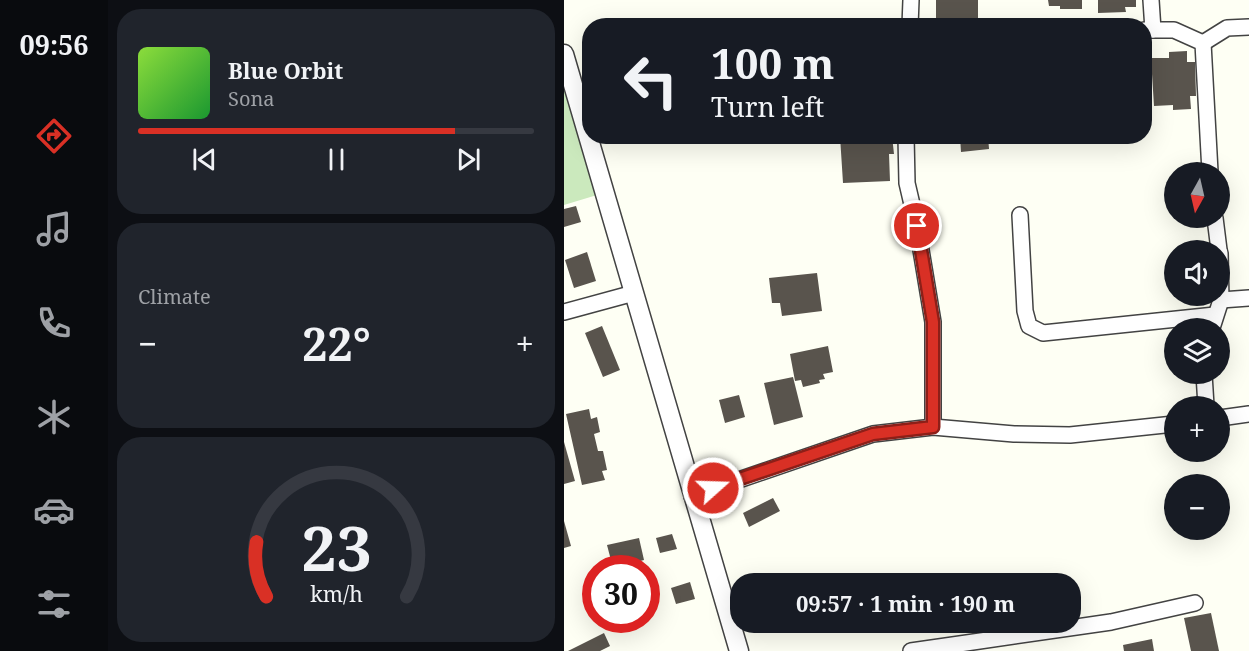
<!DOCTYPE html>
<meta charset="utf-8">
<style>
body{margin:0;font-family:"Noto Serif",serif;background:#20242c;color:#f1f3f6;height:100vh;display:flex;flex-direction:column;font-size:22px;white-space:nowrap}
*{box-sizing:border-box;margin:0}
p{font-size:20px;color:#9ea1a6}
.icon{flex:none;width:33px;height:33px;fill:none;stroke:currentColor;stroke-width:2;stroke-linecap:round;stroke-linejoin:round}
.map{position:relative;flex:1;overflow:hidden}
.side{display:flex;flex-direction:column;gap:9px;padding:9px;background:#0d0f14;width:456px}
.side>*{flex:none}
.hud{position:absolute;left:18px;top:18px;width:570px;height:126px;border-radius:24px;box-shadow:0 6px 24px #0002;background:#171b24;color:#f1f3f6;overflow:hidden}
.needle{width:39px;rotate:188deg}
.fabs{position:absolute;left:600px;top:162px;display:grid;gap:12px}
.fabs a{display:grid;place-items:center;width:66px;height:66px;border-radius:50%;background:#171b24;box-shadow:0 6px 24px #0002;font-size:30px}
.speed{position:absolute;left:18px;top:555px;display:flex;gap:12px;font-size:30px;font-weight:700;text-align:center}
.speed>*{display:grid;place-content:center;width:78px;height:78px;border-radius:50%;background:#171b24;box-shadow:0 6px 24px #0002;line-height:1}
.speed .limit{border:9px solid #d22;background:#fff;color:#111}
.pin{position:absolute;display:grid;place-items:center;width:51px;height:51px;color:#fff;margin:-26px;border:3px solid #fff;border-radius:50%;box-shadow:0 2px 6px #0007}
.me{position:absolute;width:66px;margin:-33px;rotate:70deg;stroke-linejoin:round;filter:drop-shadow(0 0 4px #0008)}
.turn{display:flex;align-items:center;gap:21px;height:126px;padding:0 30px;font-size:27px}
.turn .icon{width:78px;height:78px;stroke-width:2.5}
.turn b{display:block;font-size:42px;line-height:51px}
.big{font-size:45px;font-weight:700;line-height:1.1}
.side .card{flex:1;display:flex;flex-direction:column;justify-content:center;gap:9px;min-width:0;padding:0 21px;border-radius:24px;background:#20242c}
.side .dial{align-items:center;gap:0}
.dial svg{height:156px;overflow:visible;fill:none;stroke:#363941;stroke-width:7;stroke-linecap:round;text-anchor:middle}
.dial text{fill:#f1f3f6;stroke:none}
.song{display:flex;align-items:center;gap:18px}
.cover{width:72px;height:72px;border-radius:9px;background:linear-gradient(135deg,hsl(90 70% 55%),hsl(130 70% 35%))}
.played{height:6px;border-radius:3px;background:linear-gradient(90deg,#d93025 80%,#363941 80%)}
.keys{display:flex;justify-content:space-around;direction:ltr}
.heat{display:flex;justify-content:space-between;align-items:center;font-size:33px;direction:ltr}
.trip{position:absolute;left:166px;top:573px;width:351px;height:60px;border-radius:24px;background:#171b24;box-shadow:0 6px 24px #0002;font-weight:700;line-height:60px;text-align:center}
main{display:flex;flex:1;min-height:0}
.menu{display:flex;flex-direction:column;width:108px;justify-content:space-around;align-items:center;background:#090b0e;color:#9ea1a6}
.menu .icon{width:42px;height:42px}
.menu .active{color:#d93025}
.menu b{font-size:27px;color:#f1f3f6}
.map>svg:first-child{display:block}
.green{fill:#cbe9bd}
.building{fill:#59544d}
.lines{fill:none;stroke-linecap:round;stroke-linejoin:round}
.minor-casing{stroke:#434343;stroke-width:18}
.tertiary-casing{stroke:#434343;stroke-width:21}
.minor{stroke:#fff;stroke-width:15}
.tertiary{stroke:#fff;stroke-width:18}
.route-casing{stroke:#8d1f18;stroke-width:15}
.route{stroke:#d93025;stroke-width:10}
</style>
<main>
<nav class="menu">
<b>09:56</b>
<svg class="icon active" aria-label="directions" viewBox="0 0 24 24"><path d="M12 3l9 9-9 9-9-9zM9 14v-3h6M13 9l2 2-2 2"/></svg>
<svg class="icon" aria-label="music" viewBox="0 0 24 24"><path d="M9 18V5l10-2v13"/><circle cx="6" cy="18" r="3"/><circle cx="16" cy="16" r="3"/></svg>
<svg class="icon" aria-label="phone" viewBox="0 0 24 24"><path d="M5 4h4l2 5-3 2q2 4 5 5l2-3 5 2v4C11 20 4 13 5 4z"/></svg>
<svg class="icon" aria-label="climate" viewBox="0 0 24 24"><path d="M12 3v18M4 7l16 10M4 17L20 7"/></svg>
<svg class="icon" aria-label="car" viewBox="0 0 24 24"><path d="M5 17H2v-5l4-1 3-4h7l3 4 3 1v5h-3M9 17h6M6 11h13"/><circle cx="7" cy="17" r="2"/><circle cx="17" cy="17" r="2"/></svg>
<svg class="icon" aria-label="filters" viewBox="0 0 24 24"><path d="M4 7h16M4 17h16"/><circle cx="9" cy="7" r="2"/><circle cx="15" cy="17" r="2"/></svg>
</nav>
<section class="side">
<div class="card">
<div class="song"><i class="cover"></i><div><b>Blue Orbit</b><p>Sona</p></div></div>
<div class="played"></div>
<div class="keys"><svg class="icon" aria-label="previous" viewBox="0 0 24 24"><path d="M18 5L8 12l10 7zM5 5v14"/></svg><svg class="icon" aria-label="pause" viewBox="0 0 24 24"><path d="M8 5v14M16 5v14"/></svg><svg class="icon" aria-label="next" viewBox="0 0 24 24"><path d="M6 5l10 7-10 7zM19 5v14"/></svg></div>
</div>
<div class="card"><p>Climate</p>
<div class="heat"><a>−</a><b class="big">22°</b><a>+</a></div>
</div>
<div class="card dial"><svg viewBox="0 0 100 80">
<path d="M14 69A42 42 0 1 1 86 69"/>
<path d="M14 69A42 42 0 0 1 9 41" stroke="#d93025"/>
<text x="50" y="56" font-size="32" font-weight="700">23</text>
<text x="50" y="72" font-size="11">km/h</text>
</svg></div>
</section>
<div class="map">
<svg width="685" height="651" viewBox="0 0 685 651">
<rect width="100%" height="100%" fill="#fefff4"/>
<!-- green -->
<path class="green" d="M0 76 33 195 0 205Z"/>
<!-- building -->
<g class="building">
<rect x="372" y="0" width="42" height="26"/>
<path d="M484 0H518V9H496V6H485Z"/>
<path d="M534 0H572V7H561L562 12 534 13Z"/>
<path d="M623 51V62H631L632 96H626L627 109 609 110V105L590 106 587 58H605V52Z"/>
<path d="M276 136H328L330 154H325L326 181 279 183Z"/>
<path d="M396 136H424L425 149 397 152Z"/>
<path d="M12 206 17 222 0 227V209Z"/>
<path d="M23 252 32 281 10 288 1 260Z"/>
<path d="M253 273 258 311 218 316 216 303H208L205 278Z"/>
<path d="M38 326 56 370 39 377 21 333Z"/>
<path d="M264 346 269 372 259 374 261 379 255 380 256 383 239 387 237 380 231 381 226 354Z"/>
<path d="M229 377 239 417 210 425 200 383Z"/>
<path d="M175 395 181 417 161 423 155 400Z"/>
<path d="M25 409 27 419 33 417 36 432 30 434 34 451H39L43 470 38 471 41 480 18 485 2 414Z"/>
<path d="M0 442 11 481 0 484Z"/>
<path d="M209 498 216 511 185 527 179 513Z"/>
<path d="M0 521 7 546 0 548Z"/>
<path d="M108 534 113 549 96 553 92 538Z"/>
<path d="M75 538 80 560 49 568 43 545Z"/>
<path d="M126 582 131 599 112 604 107 588Z"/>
<path d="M647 613 655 651H627L620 618Z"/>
<path d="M40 633 46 646 36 651H4Z"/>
<path d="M588 639 590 651H560L559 645Z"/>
</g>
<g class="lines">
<defs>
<g id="minor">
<path d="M587 0 589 30"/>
<path d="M346 26 347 0"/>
<path d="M580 30H610L639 43 646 172"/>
<path d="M639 43 663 28 685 27"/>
<path d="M342 136 343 183 353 226 369 322V427"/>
<path d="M456 215 461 311 465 326 479 333 651 315"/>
<path d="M651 218 655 250"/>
<path d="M657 300 685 298"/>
<path d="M0 312 70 293"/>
<path d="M648 328 657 300 656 253"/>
<path d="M640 374 642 406"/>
<path d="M656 418 685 414"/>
<path d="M128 496 309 434 369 427 450 434 506 435 610 424"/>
<path d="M347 651 547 622 631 603"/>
</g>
<path id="tertiary" d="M0 54 175 651"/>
</defs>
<!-- minor casing -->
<use href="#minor" class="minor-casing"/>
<!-- tertiary casing -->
<use href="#tertiary" class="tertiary-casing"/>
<!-- minor -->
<use href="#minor" class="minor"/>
<!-- tertiary -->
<use href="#tertiary" class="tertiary"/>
</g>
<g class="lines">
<defs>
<path id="route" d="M149 488 309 434 369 427V322L353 226"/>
</defs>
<!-- route casing -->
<use href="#route" class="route-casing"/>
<!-- route -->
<use href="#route" class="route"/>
</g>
</svg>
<div class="fabs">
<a><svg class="needle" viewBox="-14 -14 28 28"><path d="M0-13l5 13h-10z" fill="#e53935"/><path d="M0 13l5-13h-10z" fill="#9ea1a6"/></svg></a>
<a><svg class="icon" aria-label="sound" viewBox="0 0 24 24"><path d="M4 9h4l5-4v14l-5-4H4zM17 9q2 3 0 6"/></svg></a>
<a><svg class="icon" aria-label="layers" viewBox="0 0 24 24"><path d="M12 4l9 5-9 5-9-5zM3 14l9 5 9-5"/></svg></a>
<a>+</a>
<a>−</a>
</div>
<div class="speed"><div class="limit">30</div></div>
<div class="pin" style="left:353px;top:226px;background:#d93025"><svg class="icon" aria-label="arrive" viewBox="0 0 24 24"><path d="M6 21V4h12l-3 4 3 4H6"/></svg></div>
<svg class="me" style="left:149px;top:488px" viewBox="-20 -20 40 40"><circle r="17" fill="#d93025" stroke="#fff" stroke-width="3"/><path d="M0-11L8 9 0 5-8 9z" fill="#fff"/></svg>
<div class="trip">09:57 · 1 min · 190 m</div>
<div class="hud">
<div class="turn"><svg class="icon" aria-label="left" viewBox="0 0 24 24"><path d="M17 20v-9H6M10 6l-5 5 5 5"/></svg><div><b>100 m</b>Turn left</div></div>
</div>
</div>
</main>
